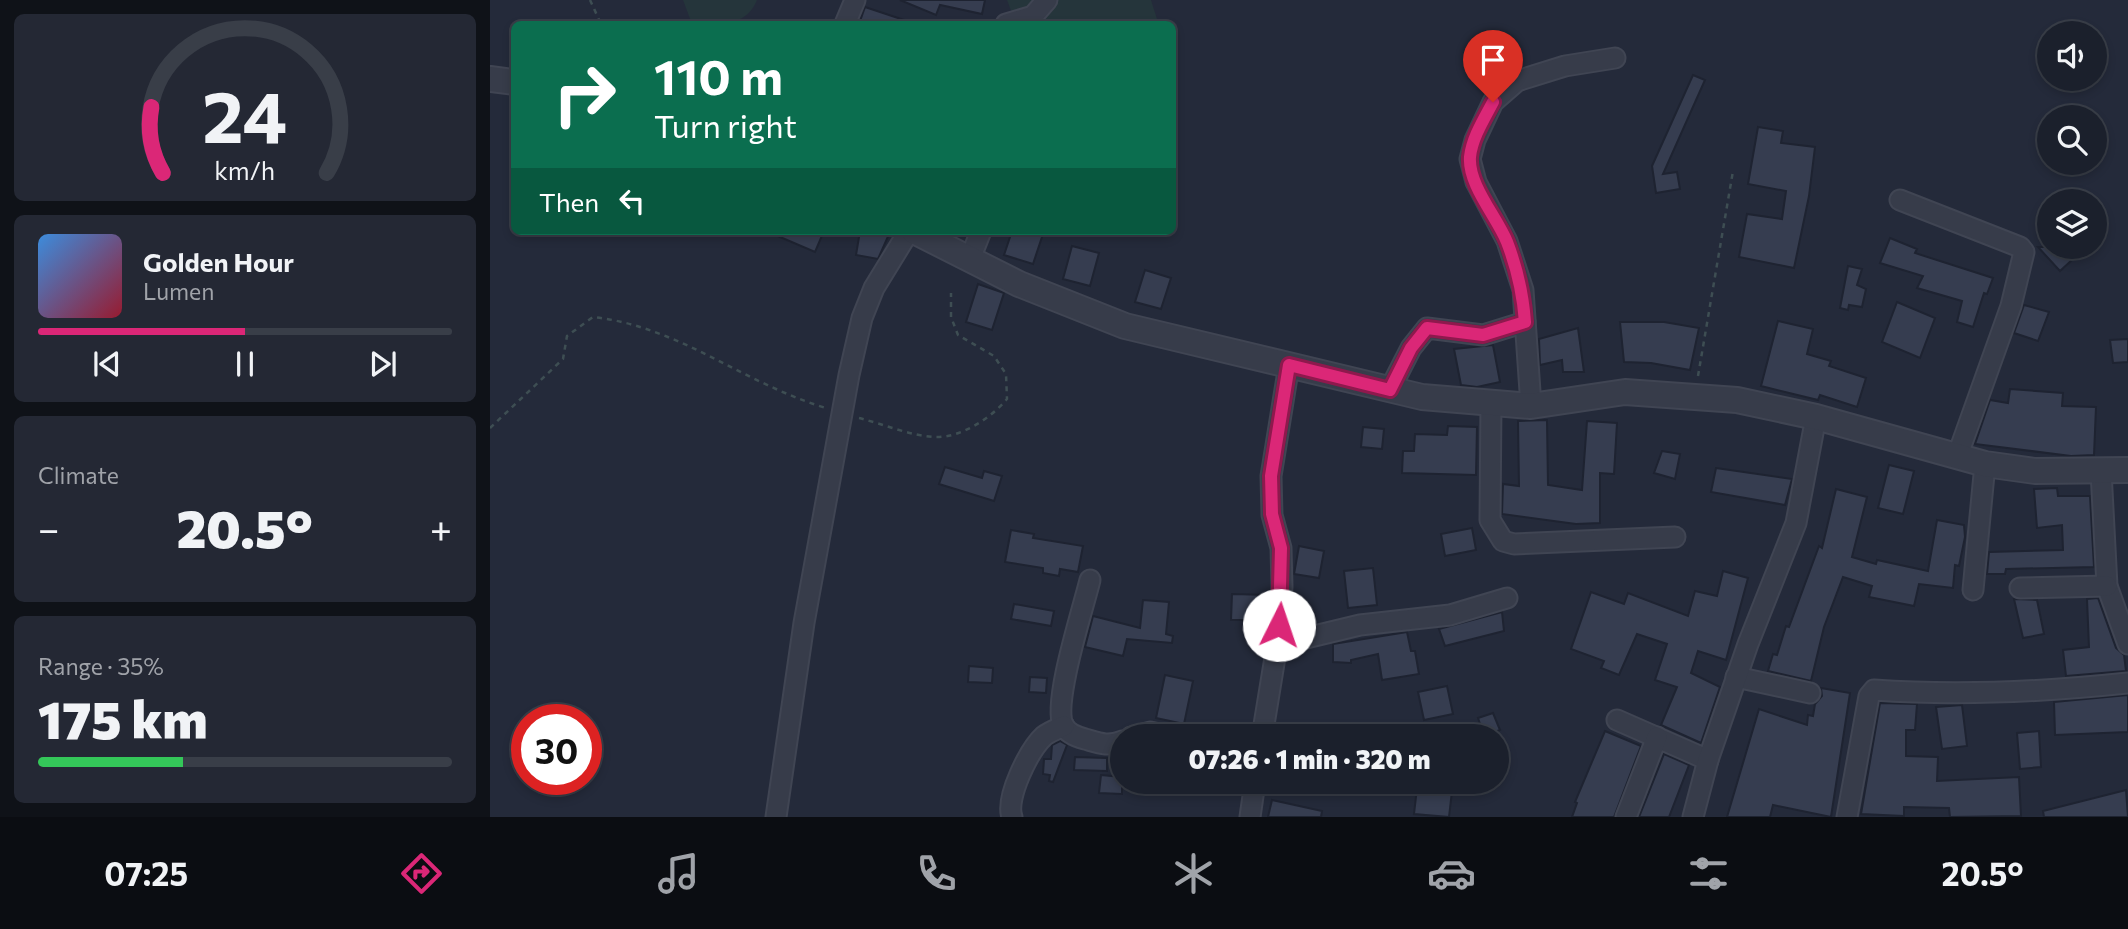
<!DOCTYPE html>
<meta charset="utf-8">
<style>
body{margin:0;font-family:Commissioner,sans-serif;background:#242834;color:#f1f3f6;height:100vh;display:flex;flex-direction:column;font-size:26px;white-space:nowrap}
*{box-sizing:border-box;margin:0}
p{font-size:23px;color:#a0a3a9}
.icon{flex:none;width:38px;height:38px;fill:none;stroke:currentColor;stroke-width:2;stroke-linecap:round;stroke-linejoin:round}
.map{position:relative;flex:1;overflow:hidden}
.drawer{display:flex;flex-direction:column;gap:14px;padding:14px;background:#0f1218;width:490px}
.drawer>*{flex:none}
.hud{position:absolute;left:21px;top:21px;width:665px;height:214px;border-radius:10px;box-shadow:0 4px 10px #0003,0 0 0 2px #393e48;background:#0b6e4f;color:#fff;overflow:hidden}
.buttons{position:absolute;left:1547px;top:21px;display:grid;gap:14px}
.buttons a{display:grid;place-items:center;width:70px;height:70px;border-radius:50%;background:#1b202c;box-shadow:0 4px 10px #0003,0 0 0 2px #393e48;font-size:35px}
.speed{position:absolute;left:21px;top:704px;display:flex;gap:14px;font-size:35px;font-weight:700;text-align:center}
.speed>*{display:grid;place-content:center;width:91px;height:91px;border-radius:50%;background:#1b202c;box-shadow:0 4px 10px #0003,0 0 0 2px #393e48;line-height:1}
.speed .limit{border:10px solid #d22;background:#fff;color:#111}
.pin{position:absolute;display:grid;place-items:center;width:60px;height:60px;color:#fff;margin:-72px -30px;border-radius:50% 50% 50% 0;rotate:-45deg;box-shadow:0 0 7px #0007}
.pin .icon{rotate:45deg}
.me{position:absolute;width:77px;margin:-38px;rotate:4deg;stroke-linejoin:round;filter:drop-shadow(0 0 5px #0008)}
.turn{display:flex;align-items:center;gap:24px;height:147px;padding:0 28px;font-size:32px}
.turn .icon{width:91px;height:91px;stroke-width:2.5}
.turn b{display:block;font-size:49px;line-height:60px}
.then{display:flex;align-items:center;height:66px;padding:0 28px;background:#0003;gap:14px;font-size:26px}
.big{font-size:52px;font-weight:800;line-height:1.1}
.drawer .card{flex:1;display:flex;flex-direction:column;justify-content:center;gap:10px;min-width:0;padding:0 24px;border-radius:10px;background:#242834}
.drawer .dial{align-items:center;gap:0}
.dial svg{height:182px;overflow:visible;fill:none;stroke:#393e48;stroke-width:7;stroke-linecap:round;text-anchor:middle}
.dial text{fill:#f1f3f6;stroke:none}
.song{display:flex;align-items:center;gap:21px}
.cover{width:84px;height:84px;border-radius:10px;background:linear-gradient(135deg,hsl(210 70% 55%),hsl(350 70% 35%))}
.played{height:7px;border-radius:4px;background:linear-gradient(90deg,#db2777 50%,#393e48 50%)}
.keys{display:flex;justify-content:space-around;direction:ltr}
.heat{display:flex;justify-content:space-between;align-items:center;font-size:38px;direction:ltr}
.charge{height:10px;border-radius:5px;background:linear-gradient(90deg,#34c759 35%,#393e48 0)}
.trip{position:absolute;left:620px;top:724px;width:399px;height:70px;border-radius:35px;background:#1b202c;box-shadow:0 4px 10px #0003,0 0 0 2px #393e48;font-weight:800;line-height:70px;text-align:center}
.tabs{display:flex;height:112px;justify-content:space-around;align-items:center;background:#0b0d12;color:#a0a3a9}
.tabs .icon{width:49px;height:49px}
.tabs .active{color:#db2777}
.tabs b{font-size:32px;color:#f1f3f6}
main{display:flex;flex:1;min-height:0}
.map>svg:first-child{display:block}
.green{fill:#25353b}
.building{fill:#363d50;stroke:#1e2331;stroke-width:2}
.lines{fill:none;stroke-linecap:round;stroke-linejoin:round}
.minor-casing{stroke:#404553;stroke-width:23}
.tertiary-casing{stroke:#404553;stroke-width:28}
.path{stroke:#3e4e53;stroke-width:2.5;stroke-dasharray:5 5;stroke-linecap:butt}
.minor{stroke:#373c4a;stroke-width:19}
.tertiary{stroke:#373c4a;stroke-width:24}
.route-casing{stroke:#8e194d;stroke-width:18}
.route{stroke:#db2777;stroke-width:12}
</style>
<main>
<section class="drawer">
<div class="card dial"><svg viewBox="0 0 100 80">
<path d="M14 69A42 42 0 1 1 86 69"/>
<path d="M14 69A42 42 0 0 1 9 40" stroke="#db2777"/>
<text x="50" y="56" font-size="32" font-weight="700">24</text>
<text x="50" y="72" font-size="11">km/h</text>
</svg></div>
<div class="card">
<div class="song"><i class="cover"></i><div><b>Golden Hour</b><p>Lumen</p></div></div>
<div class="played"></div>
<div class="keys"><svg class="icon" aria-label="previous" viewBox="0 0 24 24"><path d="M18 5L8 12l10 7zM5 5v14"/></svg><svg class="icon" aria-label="pause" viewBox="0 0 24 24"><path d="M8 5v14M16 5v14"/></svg><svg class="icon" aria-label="next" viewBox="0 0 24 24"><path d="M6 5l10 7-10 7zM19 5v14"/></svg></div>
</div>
<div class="card"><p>Climate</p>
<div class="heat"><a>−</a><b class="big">20.5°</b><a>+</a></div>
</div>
<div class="card"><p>Range · 35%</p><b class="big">175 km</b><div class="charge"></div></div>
</section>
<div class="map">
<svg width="1638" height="817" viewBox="0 0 1638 817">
<rect width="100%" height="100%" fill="#242a3a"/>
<!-- green -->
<g class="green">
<path d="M193 0H267C256 28 227 24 202 24Z"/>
<path d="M517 0H661L667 19 666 24H526Z"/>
</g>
<!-- building -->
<g class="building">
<path d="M410 0H495L492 14 450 5 446 15Z"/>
<path d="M375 7 420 22V24H369Z"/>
<path d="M1203 75 1215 80 1173 174 1187 172 1190 189 1166 193 1162 166Z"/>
<path d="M1268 127 1293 131 1291 143 1325 147 1319 196 1304 268 1249 257 1257 214 1292 219 1296 191 1258 184Z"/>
<path d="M276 231H334L325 252Z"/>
<path d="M370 231 400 232 388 259 366 255Z"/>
<path d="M522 231H554L543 264 514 255Z"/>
<path d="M1400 238 1427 249 1425 253 1503 278 1497 294 1494 293 1483 327 1467 322 1472 301 1427 288 1433 276 1390 263Z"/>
<path d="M582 246 609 253 600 286 573 279Z"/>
<path d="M1548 247H1596L1570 271Z"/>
<path d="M1358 266 1372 269 1367 285 1376 289 1372 307 1359 305 1358 310 1350 308Z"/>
<path d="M655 270 681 278 671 309 645 302Z"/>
<path d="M488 284 514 293 502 330 476 322Z"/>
<path d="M1407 302 1445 318 1430 358 1392 342Z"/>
<path d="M1534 305 1559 312 1548 341 1524 333Z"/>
<path d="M1288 321 1323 329 1317 354 1341 361 1339 366 1376 378 1367 407 1330 395 1328 400 1271 386Z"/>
<path d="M1130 322H1174L1209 328 1200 370 1161 363 1134 362Z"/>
<path d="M1088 328 1094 372H1073L1072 360 1050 365 1049 339Z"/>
<path d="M1638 339V362L1623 363 1620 340Z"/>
<path d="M1003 345 1010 382 987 387 971 385 964 349Z"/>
<path d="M1520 389 1573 393 1572 406 1606 407 1604 455 1581 456 1485 444 1500 400 1518 403Z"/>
<path d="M1057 420 1058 485 1092 490 1097 421 1127 423 1124 474 1110 473V523L1086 524 1012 514 1013 484 1029 486 1028 421Z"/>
<path d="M958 426 987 427 986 475 912 473 913 451H924L925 434 957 435Z"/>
<path d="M873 427 894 429 892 449 871 447Z"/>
<path d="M1172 451 1190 454 1185 479 1164 473Z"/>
<path d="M1399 465 1424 471 1413 514 1388 508Z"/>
<path d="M455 467 492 478 494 471 512 476 504 501 449 484Z"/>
<path d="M1226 468 1302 479 1295 505 1221 492Z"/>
<path d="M1567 488 1568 496H1600L1604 567 1516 569 1515 574H1497L1499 552 1573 550 1572 525 1547 528 1544 489Z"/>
<path d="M1346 489 1377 497 1362 557 1386 564 1387 560 1438 571 1447 520 1474 525 1475 537 1469 566 1465 565 1463 588 1429 584 1424 606 1379 597 1382 586 1353 577 1334 627 1321 681 1278 671 1283 654 1287 655 1296 626 1299 627 1329 546 1332 548Z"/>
<path d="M982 528 986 550 955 556 951 534Z"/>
<path d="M521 530 544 534 543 538 593 546 588 572 570 569 569 576 553 573V568L515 562Z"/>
<path d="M809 546 834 551 829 578 804 574Z"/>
<path d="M883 568 887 605 858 608 854 571Z"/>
<path d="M1233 571 1258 578 1236 660 1208 651 1201 673 1230 687 1211 743 1171 725 1187 687 1165 680 1177 644 1147 634 1129 675 1111 668 1114 661 1081 649 1101 592 1134 604 1138 593 1198 616 1205 591 1227 596Z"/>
<path d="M742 594 779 595 777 620H741Z"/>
<path d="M1608 598 1626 648 1634 655 1636 671 1576 676 1573 650 1599 647 1597 599Z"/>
<path d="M1524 599 1547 600 1554 634 1533 638Z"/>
<path d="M653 600 679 602 676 634 683 636 682 643 637 639 633 656 595 647 603 616 650 628Z"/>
<path d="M524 604 564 611 561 626 521 619Z"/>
<path d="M1012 612 1014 631 955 646 949 629Z"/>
<path d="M917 632 921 651H925L929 674 892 680 888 654 861 660V663L843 662V644Z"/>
<path d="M479 666 503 668 502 683 478 682Z"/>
<path d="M675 675 703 681 694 724 666 718Z"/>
<path d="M540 677 557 678 556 693 539 692Z"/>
<path d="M957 686 963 714 934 720 928 692Z"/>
<path d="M1331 688 1360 693 1341 817 1283 805 1280 817H1237L1269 709 1317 725 1318 715 1323 716 1325 704 1332 696Z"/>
<path d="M1638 695V732L1565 735 1564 702Z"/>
<path d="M1390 703 1427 704 1425 730H1416V756L1448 757 1447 781 1529 777 1531 816 1460 817 1459 808 1414 807V816L1371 814Z"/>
<path d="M1472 705 1477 746 1452 749 1446 707Z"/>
<path d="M1003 713 1010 730 994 736 988 718Z"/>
<path d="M1115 731 1151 746 1124 817H1082L1087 803 1085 802Z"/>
<path d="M1549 731 1551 767 1530 769 1527 733Z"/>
<path d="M570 741 577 745 563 782 559 781 560 775 553 774 554 759H561L562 745Z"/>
<path d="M1174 754 1199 765 1179 817H1149Z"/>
<path d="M585 757 617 758V771L584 770Z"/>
<path d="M611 775 632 777V794L609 793Z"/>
<path d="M927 788 962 791 959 817 924 814Z"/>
<path d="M1636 790 1638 817H1554L1553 811Z"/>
<path d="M782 800 832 811 831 817H778Z"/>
</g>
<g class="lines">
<defs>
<g id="minor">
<path d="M355 24 365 0"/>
<path d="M516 24 543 16 557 0"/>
<path d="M1410 200 1530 247 1534 252 1521 306 1467 457"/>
<path d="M480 259 491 231"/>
<path d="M900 389 921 348 937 328 993 335 1035 322"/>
<path d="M1001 404 1000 520 1013 541 1024 544 1185 537"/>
<path d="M1041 406 1033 290 1017 241 986 182 980 159 985 140 1003 102 1027 81 1075 66 1125 58"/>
<path d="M1611 471 1617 586 1638 644"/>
<path d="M600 580C593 609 563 701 573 725 577 733 587 737 595 739 609 743 618 747 632 741"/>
<path d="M1530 588 1617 586"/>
<path d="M1483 590 1495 464"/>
<path d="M787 645 870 625 960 615 1017 598"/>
<path d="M1246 677 1320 693"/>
<path d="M1127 720 1218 760"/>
<path d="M641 737 660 732 683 737"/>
<path d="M772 737 787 645 792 587 791 548 782 515 781 476 799 365"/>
<path d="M286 817 314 623 359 375 372 318 384 288 419 231"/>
<path d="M522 817C515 798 539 750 554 736 559 732 567 729 574 726"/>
<path d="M760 817 765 782"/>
<path d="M1136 817 1167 737"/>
<path d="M1203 817 1218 760 1258 644 1306 523 1326 417"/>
<path d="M1357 817 1379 696 1384 690C1469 696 1553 692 1638 683"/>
</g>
<g id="tertiary">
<path d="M0 79 24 82"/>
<path d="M424 231 529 284 635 326 932 397 1041 406 1135 392 1247 400 1326 417 1495 464 1545 471 1638 470"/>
</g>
</defs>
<!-- minor casing -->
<use href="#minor" class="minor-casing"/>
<!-- tertiary casing -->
<use href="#tertiary" class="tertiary-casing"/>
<!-- path -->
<g class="path">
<path d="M100 0 111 24"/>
<path d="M1208 376 1243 171"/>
<path d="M369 418C393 424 421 436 445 437 471 438 501 418 517 399L516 374 504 356 468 335 461 317V293"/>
<path d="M0 428 73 359 77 336 103 317C191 327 252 383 336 408"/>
</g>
<!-- minor -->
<use href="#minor" class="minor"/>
<!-- tertiary -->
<use href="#tertiary" class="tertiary"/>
</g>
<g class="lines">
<defs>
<path id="route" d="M789 625 791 548 782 514 781 476 799 365 900 390 921 348 937 328 993 335 1035 322C1033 294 1027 268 1017 242 1007 217 978 185 980 157 982 138 994 119 1003 102"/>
</defs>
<!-- route casing -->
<use href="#route" class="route-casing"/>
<!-- route -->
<use href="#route" class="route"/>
</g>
</svg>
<div class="buttons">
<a><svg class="icon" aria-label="sound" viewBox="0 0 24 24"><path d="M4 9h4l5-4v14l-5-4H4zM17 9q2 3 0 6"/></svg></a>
<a><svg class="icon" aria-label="search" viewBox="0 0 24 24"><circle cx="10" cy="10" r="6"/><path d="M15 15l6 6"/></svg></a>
<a><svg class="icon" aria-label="layers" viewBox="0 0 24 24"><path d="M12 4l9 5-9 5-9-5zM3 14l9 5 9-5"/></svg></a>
</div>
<div class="speed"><div class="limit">30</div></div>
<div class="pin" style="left:1003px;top:102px;background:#d93025"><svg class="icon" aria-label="arrive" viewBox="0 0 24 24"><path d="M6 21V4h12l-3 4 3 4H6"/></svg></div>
<svg class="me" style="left:789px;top:625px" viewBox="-20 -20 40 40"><circle r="19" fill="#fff"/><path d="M0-13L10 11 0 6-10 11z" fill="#db2777"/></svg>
<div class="trip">07:26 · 1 min · 320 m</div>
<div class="hud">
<div class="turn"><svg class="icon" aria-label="right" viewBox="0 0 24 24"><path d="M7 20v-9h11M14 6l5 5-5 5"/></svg><div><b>110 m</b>Turn right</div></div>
<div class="then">Then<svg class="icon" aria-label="left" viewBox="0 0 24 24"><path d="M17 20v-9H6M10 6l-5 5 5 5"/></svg></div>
</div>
</div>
</main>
<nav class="tabs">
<b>07:25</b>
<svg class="icon active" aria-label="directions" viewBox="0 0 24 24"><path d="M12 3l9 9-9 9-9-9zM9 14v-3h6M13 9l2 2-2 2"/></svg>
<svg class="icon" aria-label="music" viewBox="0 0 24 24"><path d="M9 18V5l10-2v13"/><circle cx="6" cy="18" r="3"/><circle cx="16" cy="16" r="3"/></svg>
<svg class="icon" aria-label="phone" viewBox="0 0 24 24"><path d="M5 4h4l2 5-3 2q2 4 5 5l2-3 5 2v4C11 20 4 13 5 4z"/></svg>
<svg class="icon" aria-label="climate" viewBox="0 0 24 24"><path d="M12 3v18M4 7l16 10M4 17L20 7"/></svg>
<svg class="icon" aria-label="car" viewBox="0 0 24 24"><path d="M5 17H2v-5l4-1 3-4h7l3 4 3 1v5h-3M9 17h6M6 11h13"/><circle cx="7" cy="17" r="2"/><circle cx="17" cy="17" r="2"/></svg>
<svg class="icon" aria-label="filters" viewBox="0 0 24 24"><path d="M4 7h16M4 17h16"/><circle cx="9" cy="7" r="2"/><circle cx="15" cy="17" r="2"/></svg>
<b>20.5°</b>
</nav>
